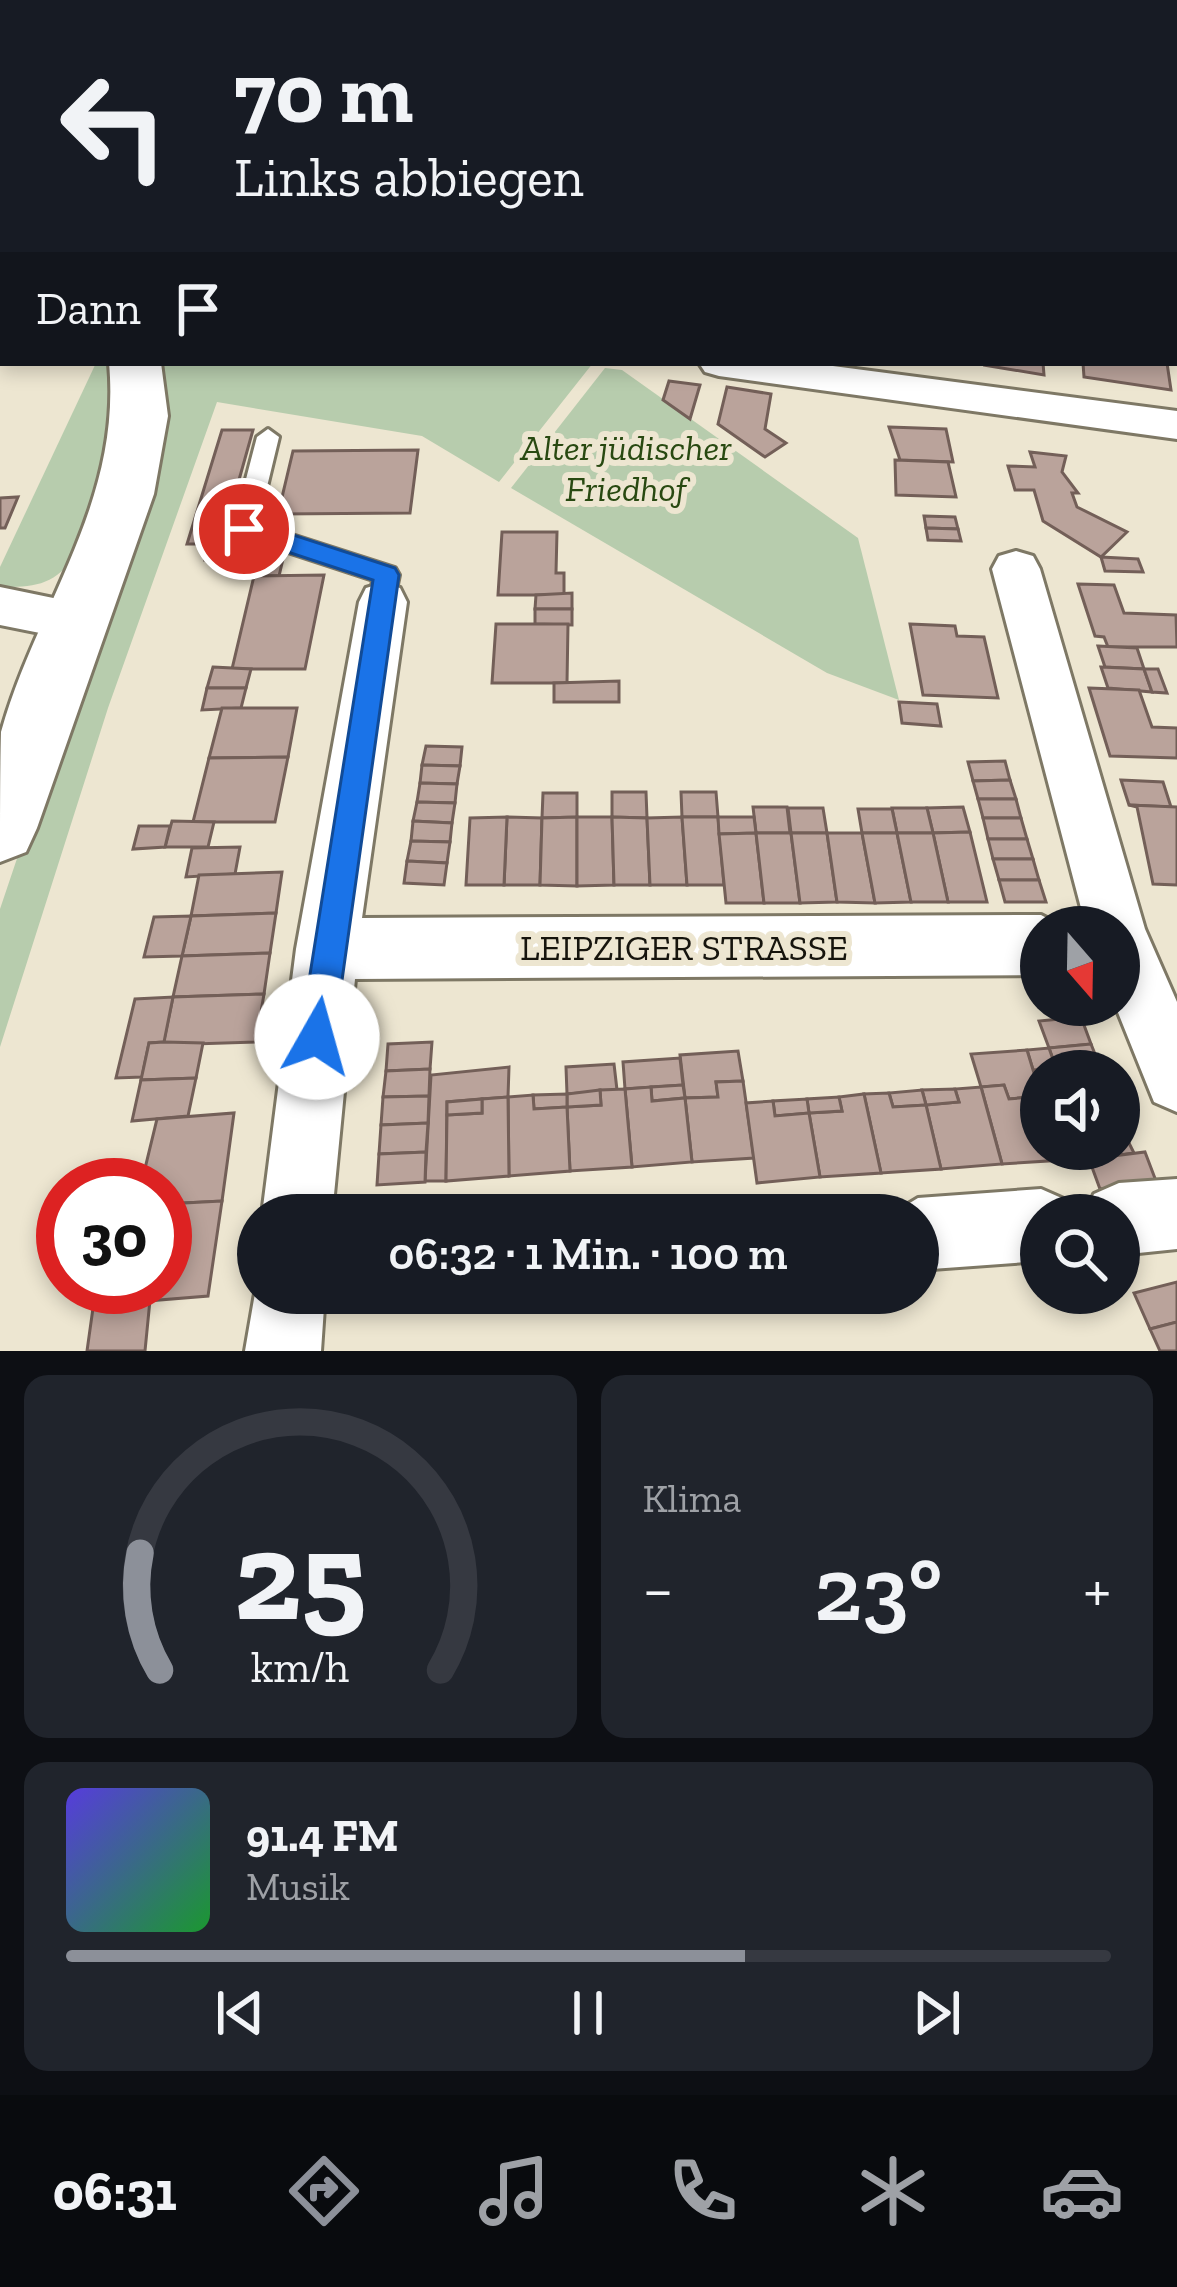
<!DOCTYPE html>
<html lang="de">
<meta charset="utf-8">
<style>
body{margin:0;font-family:"Zilla Slab",serif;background:#20242c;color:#f1f3f6;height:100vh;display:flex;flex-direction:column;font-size:45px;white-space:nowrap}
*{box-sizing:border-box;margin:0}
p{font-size:39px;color:#9ea1a6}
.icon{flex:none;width:66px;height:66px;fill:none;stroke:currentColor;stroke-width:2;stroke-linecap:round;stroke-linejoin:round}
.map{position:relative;height:1351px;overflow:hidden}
.drawer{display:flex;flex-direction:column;gap:24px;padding:24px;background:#0d0f14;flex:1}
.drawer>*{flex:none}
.banner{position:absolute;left:0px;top:0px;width:1179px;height:366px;box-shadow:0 6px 18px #0003;background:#171b24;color:#f1f3f6;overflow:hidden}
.needle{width:78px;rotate:160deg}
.buttons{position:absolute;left:1020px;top:906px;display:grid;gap:24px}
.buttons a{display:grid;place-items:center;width:120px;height:120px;border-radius:50%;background:#171b24;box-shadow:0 6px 18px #0003;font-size:60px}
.speed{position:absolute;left:36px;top:1158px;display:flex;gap:24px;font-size:60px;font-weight:700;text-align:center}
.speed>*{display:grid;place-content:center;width:156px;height:156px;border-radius:50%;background:#171b24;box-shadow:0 6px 18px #0003;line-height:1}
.speed .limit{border:18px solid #d22;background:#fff;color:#111}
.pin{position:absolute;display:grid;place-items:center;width:102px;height:102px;color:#fff;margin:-51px;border:6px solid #fff;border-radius:50%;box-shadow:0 3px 12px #0007}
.me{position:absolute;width:132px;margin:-66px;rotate:7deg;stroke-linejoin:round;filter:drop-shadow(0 0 9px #0008)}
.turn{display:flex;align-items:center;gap:42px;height:252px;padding:0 36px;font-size:54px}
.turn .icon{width:156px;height:156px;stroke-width:2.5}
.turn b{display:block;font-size:84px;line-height:102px}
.then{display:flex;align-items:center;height:114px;padding:0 36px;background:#0003;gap:24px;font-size:45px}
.big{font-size:90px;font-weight:600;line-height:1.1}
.drawer .widget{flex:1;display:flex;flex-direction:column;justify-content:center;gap:18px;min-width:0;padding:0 42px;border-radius:24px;background:#20242c}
.drawer .dial{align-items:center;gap:0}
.dial svg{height:312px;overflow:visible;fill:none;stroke:#363941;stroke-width:7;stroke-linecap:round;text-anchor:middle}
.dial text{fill:#f1f3f6;stroke:none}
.song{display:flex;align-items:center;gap:36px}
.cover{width:144px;height:144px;border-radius:18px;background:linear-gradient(135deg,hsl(250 70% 55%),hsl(130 70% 35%))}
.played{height:12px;border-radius:6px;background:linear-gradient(90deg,#8c9099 65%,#363941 65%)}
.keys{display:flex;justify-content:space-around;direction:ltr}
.heat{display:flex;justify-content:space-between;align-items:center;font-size:66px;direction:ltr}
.drawer .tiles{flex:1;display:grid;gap:24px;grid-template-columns:1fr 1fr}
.widget:last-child{grid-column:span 2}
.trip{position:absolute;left:237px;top:1194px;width:702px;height:120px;border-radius:60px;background:#171b24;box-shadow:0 6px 18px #0003;font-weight:600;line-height:120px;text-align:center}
.dock{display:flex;height:192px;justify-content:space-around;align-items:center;background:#090b0e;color:#9ea1a6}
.dock .icon{width:84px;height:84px}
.dock .current{color:#8c9099}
.dock b{font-size:54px;color:#f1f3f6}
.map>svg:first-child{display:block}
.green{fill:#b7ccad}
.building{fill:#baa39b;stroke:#735f58;stroke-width:3}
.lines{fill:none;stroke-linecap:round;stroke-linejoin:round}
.lane-casing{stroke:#7e7865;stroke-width:6}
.street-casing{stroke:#7e7865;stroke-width:6}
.secondary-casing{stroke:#7e7865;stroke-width:6}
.lane{fill:#fff;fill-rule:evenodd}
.street{fill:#fff;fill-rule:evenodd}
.secondary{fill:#fff;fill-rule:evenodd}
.route{fill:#1a73e8;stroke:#114b97;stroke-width:3}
.labels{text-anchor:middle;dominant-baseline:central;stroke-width:12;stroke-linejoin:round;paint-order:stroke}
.park-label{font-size:36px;font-style:italic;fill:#284911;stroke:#ede6d1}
.street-label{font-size:36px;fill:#16140d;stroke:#ede6d1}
</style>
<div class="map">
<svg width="1177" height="1351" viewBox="0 0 1177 1351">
<rect width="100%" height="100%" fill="#ede6d1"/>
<!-- green -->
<g class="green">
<path d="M96 363H115V448L73 559C52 586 33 587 0 587V567Z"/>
<path d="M157 363H593L499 482 422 436 217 402 108 708 0 1047V909L156 446Z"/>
<path d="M605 368 622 370 858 538 899 700 827 673 511 488Z"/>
</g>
<!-- building -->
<g class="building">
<path d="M982 363H1043L1044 375 984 365Z"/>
<path d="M1083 363H1167L1171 390 1084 377Z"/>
<path d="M669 381 700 385 690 419 663 400Z"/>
<path d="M727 387 771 394 765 429 786 443 765 457 718 424Z"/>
<path d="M889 427 946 429 953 462 900 460Z"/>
<path d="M222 430H253L221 544H187Z"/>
<path d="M418 450 410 513 278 514 293 451Z"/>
<path d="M1030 452 1066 456 1062 472 1078 493H1072L1077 507 1127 532 1101 557 1043 521 1034 490H1015L1008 466 1035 467Z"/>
<path d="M895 460 948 462 956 497 896 495Z"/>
<path d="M18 497 5 528H0V498Z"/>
<path d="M924 516 955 517 958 529 926 528Z"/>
<path d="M926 528 958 529 961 541 928 540Z"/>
<path d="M502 532H557L556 573H564V595H498Z"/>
<path d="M209 544H247L243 559 205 560Z"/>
<path d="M1101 557 1138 559 1143 572 1105 571Z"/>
<path d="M239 559H283L279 576H235Z"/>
<path d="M324 575 305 669H232L254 576Z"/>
<path d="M1078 584 1114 585 1124 613 1176 615 1177 647H1108L1104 637 1095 636Z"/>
<path d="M572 593V609H535L536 595Z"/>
<path d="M535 609H572V625L535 624Z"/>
<path d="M496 624H568L567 683H492Z"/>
<path d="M910 624 955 626 957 636 984 637 998 698 923 695Z"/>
<path d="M1098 646 1137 648 1144 669 1105 667Z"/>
<path d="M213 667 251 669 246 688H207Z"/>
<path d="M1101 667 1144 669 1152 692 1108 688Z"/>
<path d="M1144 669H1158L1167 693 1152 692Z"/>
<path d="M619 681V702H554V683Z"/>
<path d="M207 688H246L241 708 202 710Z"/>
<path d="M1089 688 1139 690 1152 727 1177 728V758L1110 756Z"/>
<path d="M899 702 937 704 941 726 902 723Z"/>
<path d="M297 708 288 757 209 758 222 708Z"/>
<path d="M426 746 462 747 460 766 422 765Z"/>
<path d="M288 757 275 822H193L209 758Z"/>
<path d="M1005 761 1010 780 973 781 968 762Z"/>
<path d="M422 765 460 766 457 784 420 783Z"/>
<path d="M1010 780 1016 799H978L973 781Z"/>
<path d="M1121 780 1163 782 1171 807 1129 805Z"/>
<path d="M420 783 457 784 455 803 417 802Z"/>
<path d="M612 792H646L647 818 612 817Z"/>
<path d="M681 792H716L718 817H682Z"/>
<path d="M543 793H577V817L542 818Z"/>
<path d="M978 799H1016L1021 818H983Z"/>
<path d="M417 802 455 803 452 823 413 821Z"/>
<path d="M1129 805 1177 807V885L1153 884 1137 807Z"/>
<path d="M753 807H787L790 833H756Z"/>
<path d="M963 807 970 832 933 833 927 808Z"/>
<path d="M788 808H823L827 833H791Z"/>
<path d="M892 808H927L933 833H897Z"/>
<path d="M858 809H892L897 833H862Z"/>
<path d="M507 817 542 818 540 885H504Z"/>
<path d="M507 817 504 885H466L470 818Z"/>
<path d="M577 817V886L540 885 542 818Z"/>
<path d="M577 817H612L614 885 577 886Z"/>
<path d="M612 817 647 818 650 885H614Z"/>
<path d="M682 817 687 885H650L647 818Z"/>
<path d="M682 817H718L724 885H687Z"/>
<path d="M718 817H754L756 833 719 834Z"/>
<path d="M983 818H1021L1027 839H988Z"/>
<path d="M172 821 214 822 208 847H165Z"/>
<path d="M413 821 452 823 450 842 411 841Z"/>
<path d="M139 826H170L165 847 133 849Z"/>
<path d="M970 832 987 902H948L933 833Z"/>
<path d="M756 833 764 903H726L719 834Z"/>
<path d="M756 833H791L800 903H764Z"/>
<path d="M791 833H827L837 902 800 903Z"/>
<path d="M827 833H862L875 903 837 902Z"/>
<path d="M862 833H897L911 902 875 903Z"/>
<path d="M897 833H933L948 902H911Z"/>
<path d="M988 839H1027L1033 859H993Z"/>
<path d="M411 841 450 842 447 863 407 861Z"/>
<path d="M240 847 235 874 186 877 192 848Z"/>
<path d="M993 859H1033L1039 880H999Z"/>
<path d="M407 861 447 863 444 885 404 883Z"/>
<path d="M282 872 276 913 191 916 199 875Z"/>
<path d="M999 880H1039L1046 902H1005Z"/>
<path d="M276 913 270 953 182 956 191 916Z"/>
<path d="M191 916 182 956 144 957 154 917Z"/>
<path d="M270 953 264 994 173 997 182 956Z"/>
<path d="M264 994 256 1042 163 1045 173 997Z"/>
<path d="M173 997 164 1042 149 1043 142 1077 116 1078 135 999Z"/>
<path d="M1081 1017 1091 1044 1049 1048 1039 1021Z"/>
<path d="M164 1042 203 1043 196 1078 141 1080 149 1043Z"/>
<path d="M432 1042 430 1069 386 1071 388 1044Z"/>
<path d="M1091 1044 1101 1069 1057 1071 1049 1048Z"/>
<path d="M1049 1048 1056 1068 1033 1070 1027 1050Z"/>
<path d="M1027 1050 1041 1096 1009 1099 1004 1085 981 1087 971 1054Z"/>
<path d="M738 1051 743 1081 716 1082 718 1097 685 1098 680 1055Z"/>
<path d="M680 1058 683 1085 625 1089 623 1062Z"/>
<path d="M614 1064 617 1090 567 1094 566 1067Z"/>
<path d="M509 1067 508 1097 447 1102 446 1181H425L431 1075Z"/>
<path d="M430 1069 429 1096 383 1097 386 1071Z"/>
<path d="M196 1078 188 1116 132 1121 141 1080Z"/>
<path d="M743 1081 754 1158 692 1162 685 1098 718 1097 716 1082Z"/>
<path d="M683 1085 685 1098 652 1101 651 1087Z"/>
<path d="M1004 1085 1009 1099 1041 1096V1149H1060L1063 1160 1002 1164 981 1087Z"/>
<path d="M651 1087 652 1101 685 1098 692 1162 632 1167 625 1089Z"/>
<path d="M981 1087 1002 1164 941 1169 926 1105 959 1102 955 1089Z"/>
<path d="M625 1089 632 1167 570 1171 567 1107 601 1105 600 1090Z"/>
<path d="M955 1089 959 1102 926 1105 922 1090Z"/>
<path d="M600 1090 601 1105 567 1107V1094Z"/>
<path d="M922 1090 926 1105 893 1107 889 1093Z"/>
<path d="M889 1093 893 1107 926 1105 941 1169 881 1173 864 1094Z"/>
<path d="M567 1094V1107L534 1109 533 1095Z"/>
<path d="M864 1094 881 1173 820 1177 809 1113 842 1111 839 1097Z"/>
<path d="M533 1095 534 1109 567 1107 570 1171 509 1176 508 1097Z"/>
<path d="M429 1096 428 1123 381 1125 383 1097Z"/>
<path d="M508 1097 509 1176 446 1181 447 1115 482 1113V1099Z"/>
<path d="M839 1097 842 1111 809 1113 807 1099Z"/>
<path d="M482 1099V1113L447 1115V1102Z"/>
<path d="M807 1099 809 1113 775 1116 773 1101Z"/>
<path d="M773 1101 775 1116 809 1113 820 1177 757 1183 746 1103Z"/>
<path d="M234 1113 222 1201 165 1204V1185H141L157 1119Z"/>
<path d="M428 1123 426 1152 379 1154 381 1125Z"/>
<path d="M1119 1123 1134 1153 1089 1159 1085 1149H1119Z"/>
<path d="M426 1152 425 1182 377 1185 379 1154Z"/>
<path d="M1145 1152 1156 1181 1100 1189 1089 1159Z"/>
<path d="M222 1201 208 1296 122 1303 125 1287H165V1204Z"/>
<path d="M1177 1282V1322L1150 1329 1134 1293Z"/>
<path d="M150 1300 145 1351H87L94 1301Z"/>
<path d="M1177 1322V1351H1160L1150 1329Z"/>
</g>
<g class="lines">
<defs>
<path id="lane" d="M268 429 279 437 258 524 395 568 399 575 392 609H374L370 602 373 580 236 535 233 529 257 437Z"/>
<g id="street">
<path d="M699 363H810L1177 411V439L719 376 705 372Z"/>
<path d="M1016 551 1033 556 1040 569 1145 929 1177 1002V1112L1154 1102 1115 1005H1119V927H1086L992 569 999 556Z"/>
<path d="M383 583 400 588 407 602 362 918 1041 915 1064 927H1041V975L355 979 332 1215H262L296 949 359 602 366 588Z"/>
<path d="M0 587 92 606 99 620 92 634 75 640 0 625Z"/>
<path d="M1177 1179V1249L1119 1255V1215H1085L1094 1194 1119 1183Z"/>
<path d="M1041 1189 1066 1200 1072 1215H1041V1261L918 1270V1215H890L918 1198Z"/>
<path d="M258 1276V1293H325L321 1351H245Z"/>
</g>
<g id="secondary">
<path d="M0 228 3 229V258L0 257Z"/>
<path d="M109 363H161L168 416 154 494 37 828 26 852 0 862C0 823 0 770 1 732 37 604 122 503 109 363Z"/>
</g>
</defs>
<!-- lane casing -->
<use href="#lane" class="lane-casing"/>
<!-- street casing -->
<use href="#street" class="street-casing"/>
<!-- secondary casing -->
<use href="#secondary" class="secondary-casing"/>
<!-- lane -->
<use href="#lane" class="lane"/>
<!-- street -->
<use href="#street" class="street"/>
<!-- secondary -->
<use href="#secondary" class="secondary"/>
</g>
<!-- route -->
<path class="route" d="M244 519 395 568 399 575 334 1037 329 1050 317 1055 305 1050 300 1037 373 580 236 535 232 529Z"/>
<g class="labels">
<!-- park labels -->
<g class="park-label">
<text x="626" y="447">Alter jüdischer<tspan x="626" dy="41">Friedhof</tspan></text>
</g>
<!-- street labels -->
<g class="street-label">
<text x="684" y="947">LEIPZIGER STRASSE</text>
</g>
</g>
</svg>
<div class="buttons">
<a><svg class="needle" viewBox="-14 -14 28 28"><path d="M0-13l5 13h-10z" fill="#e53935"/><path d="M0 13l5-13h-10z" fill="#9ea1a6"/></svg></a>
<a><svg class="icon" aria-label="sound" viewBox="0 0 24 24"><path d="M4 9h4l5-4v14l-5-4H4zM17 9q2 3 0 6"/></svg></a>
<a><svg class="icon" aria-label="search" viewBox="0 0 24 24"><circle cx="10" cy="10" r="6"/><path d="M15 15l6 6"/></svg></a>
</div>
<div class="speed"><div class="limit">30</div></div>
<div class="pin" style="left:244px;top:529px;background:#d93025"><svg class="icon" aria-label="arrive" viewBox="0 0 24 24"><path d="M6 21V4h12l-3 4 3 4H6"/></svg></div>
<svg class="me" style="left:317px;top:1037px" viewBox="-20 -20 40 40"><circle r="19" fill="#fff"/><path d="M0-13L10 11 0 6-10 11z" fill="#1a73e8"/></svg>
<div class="trip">06:32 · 1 Min. · 100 m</div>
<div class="banner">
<div class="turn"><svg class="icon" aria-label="left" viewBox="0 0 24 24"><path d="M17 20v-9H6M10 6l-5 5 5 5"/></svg><div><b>70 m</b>Links abbiegen</div></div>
<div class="then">Dann<svg class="icon" aria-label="arrive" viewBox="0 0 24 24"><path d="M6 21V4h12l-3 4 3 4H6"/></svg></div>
</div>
</div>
<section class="drawer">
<div class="tiles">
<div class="widget dial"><svg viewBox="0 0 100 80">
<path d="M14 69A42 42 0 1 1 86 69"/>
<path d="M14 69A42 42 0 0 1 9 39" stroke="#8c9099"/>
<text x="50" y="56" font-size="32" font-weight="700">25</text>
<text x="50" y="72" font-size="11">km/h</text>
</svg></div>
<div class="widget"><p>Klima</p>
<div class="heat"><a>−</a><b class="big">23°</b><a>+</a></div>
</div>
<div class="widget">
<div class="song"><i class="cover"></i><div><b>91.4 FM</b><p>Musik</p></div></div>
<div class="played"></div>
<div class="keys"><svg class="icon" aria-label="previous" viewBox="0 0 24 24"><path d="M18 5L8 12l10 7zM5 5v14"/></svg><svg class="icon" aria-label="pause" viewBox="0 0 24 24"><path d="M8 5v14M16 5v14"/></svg><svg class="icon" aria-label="next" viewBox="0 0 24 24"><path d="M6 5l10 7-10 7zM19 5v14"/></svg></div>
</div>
</div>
</section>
<nav class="dock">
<b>06:31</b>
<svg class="icon current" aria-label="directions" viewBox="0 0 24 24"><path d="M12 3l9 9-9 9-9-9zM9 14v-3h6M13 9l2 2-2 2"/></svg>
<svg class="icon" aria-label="music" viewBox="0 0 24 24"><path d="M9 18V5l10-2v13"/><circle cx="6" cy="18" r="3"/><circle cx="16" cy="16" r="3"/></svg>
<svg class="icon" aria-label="phone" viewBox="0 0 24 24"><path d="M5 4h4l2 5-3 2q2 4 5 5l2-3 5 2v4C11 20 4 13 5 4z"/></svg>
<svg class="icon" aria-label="climate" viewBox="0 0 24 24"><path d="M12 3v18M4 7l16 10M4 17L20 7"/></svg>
<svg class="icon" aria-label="car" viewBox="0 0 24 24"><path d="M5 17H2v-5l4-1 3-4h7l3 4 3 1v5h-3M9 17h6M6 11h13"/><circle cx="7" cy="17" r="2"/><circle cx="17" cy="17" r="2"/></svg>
</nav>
